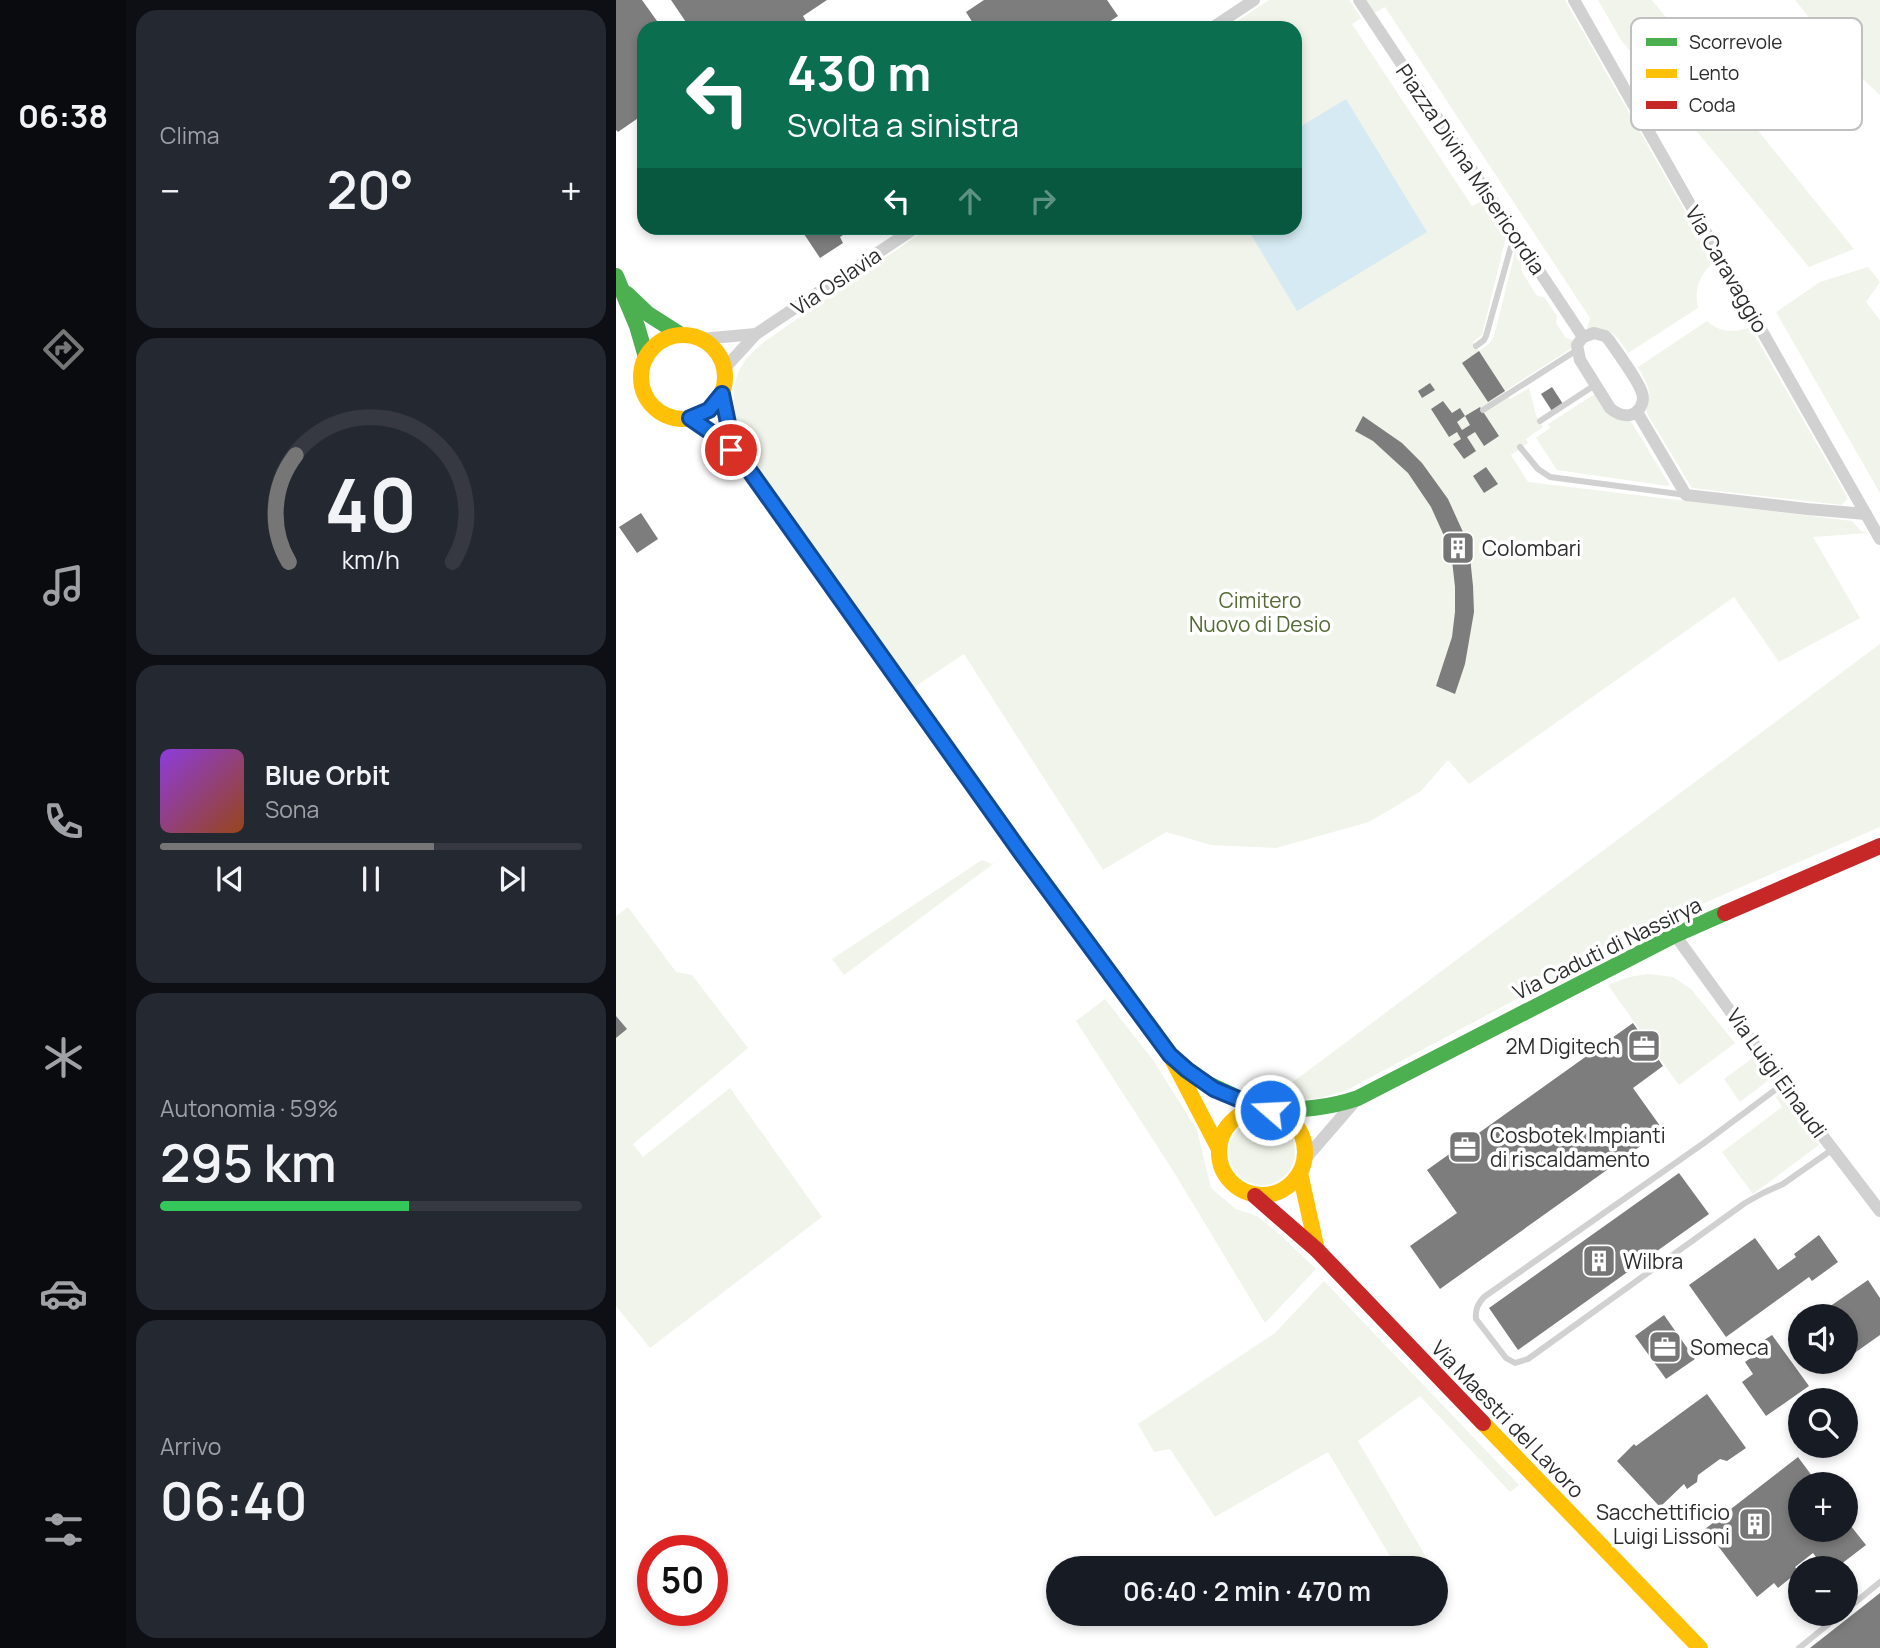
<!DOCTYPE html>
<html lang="it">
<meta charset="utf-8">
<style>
body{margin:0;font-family:Manrope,sans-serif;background:#242831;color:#f1f3f6;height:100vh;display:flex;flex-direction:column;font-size:26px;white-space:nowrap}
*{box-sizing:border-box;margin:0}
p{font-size:23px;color:#9ea1a6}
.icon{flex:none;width:38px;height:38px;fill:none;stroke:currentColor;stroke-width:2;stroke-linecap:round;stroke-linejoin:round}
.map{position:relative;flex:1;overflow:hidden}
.details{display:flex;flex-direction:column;gap:10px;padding:10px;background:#0d0f14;width:490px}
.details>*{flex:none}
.top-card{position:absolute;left:21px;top:21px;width:665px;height:214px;border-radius:21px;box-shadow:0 4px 10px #0003;background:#0b6e4f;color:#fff;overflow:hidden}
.buttons{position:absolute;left:1172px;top:1304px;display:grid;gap:14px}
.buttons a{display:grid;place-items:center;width:70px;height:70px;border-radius:50%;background:#171b24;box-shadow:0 4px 10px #0003;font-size:35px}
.speed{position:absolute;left:21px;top:1535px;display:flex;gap:14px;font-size:35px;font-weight:700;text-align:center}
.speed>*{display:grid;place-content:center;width:91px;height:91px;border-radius:50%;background:#171b24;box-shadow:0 4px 10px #0003;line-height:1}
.speed .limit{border:10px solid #d22;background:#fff;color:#111}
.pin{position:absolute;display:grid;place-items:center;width:60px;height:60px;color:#fff;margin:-30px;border:4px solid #fff;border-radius:50%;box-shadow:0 2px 7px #0007}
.me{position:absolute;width:77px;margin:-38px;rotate:289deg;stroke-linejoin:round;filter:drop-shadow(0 0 5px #0008)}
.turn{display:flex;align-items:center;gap:24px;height:147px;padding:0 35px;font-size:32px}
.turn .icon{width:91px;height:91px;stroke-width:2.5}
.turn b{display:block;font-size:49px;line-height:60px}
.lanes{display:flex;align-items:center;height:66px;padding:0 35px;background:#0003;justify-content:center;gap:35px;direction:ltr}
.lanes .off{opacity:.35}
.big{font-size:52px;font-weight:600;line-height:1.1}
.details .card{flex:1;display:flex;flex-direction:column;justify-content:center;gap:10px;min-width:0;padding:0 24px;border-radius:21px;background:#242831}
.details .dial{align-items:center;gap:0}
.dial svg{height:182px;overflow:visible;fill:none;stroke:#363941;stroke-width:7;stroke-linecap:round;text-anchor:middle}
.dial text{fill:#f1f3f6;stroke:none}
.song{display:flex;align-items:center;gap:21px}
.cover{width:84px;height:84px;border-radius:10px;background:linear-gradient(135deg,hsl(270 70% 55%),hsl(20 70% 35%))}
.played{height:7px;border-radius:4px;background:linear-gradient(90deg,#767676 65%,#363941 65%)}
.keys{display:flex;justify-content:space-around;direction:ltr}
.heat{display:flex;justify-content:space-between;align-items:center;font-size:38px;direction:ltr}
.charge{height:10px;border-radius:5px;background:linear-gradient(90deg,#34c759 59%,#363941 0)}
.trip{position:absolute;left:430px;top:1556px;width:402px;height:70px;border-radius:35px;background:#171b24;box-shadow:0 4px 10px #0003;font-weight:600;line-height:70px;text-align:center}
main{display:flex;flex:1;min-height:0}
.menu{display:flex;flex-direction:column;width:126px;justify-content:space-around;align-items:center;background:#090b0e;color:#9ea1a6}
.menu .icon{width:49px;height:49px}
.menu .current{color:#767676}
.menu b{font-size:32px;color:#f1f3f6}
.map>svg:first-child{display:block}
.green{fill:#f1f4ea}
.water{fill:#d5eaf2}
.building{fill:#7d7d7d}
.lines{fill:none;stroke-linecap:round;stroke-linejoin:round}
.lane{stroke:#d1d1d1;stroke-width:6}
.street{stroke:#d1d1d1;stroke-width:12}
.fast{stroke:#4caf50;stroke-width:16}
.slow{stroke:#ffc107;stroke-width:16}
.jam{stroke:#c62828;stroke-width:16}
.route-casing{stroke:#114b97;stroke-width:18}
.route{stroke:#1a73e8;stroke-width:12}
.labels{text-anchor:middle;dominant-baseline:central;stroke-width:7;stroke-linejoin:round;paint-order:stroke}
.street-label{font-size:21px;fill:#2c2c2c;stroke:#fff}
.poi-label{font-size:21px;fill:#2c2c2c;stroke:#fff;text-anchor:start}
.park-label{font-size:21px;fill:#556a37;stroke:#fff}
.key{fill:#fff;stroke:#c0c0c0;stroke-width:2}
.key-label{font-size:19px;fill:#2c2c2c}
</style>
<main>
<nav class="menu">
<b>06:38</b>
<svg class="icon current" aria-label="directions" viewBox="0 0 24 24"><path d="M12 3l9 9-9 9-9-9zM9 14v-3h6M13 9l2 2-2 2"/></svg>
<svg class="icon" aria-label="music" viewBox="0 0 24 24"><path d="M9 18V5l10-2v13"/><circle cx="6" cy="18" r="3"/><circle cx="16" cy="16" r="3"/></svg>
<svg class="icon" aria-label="phone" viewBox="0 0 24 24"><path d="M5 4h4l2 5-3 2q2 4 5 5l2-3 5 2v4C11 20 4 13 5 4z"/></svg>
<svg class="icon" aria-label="climate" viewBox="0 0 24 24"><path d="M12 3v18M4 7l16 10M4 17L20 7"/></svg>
<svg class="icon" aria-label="car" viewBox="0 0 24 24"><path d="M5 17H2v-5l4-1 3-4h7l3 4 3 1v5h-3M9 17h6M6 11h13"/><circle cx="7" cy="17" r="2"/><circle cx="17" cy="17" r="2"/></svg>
<svg class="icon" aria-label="filters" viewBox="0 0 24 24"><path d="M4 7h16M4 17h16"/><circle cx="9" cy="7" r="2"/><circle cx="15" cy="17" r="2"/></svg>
</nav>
<section class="details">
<div class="card"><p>Clima</p>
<div class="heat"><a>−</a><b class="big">20°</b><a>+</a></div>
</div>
<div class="card dial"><svg viewBox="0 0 100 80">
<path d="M14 69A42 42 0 1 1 86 69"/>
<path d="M14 69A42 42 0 0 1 17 22" stroke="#767676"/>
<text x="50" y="56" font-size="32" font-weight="700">40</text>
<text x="50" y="72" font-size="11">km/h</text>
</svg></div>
<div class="card">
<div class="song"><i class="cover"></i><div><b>Blue Orbit</b><p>Sona</p></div></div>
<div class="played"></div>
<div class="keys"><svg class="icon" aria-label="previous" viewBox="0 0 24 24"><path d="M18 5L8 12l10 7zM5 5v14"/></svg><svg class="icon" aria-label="pause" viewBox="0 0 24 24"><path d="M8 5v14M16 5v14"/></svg><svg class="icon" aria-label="next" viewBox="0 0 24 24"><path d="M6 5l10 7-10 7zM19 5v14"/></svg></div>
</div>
<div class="card"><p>Autonomia · 59%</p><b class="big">295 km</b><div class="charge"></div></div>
<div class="card"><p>Arrivo</p><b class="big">06:40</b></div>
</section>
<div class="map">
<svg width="1264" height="1648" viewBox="0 0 1264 1648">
<rect width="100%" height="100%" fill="#fff"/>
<!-- green -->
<g class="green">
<path d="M653 0H733L745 18 736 24 856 206 866 201 890 237 866 335 857 342 863 351 874 343 878 336 899 252 906 263 905 270 921 296 928 297 941 316 940 323 950 338 957 340 959 346 889 391 894 399 913 388 920 415 927 427 910 439 912 443 895 455 912 482 1236 521 1245 531 1252 533 1197 537 1244 618 1163 662 1118 597 853 784 832 760 805 791 753 822 660 848 595 845 550 832 487 870 348 654 297 688 129 449C119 421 110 389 128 362 133 355 141 348 148 342L312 228H679V28H611Z"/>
<path d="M749 0H949L1098 262C1083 275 1078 289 1082 308L1012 353C999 333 996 328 971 330L974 318 769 7 758 13Z"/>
<path d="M982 0H1036L1238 249 1193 267 1005 40Z"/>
<path d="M1179 0H1264V95C1232 66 1206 33 1179 0Z"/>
<path d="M1252 267 1264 282 1250 302 1264 320V493L1160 312 1204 282Z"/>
<path d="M1091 321C1105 333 1117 333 1134 327L1230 495 1231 499 1226 505 1076 488 1032 415 1030 406C1038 391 1029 381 1022 367Z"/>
<path d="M979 394 1016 423 1053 484 1052 486 941 470 920 438 934 428 932 424Z"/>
<path d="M1264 644V827L1042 923 735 1088C707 1100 684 1102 654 1099Z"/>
<path d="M385 858 228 975 216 959 366 860 376 864Z"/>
<path d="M12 907 60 972 76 975 132 1048 17 1144 27 1157 114 1088 206 1217 34 1348 0 1306V916Z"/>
<path d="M1032 974 1057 977 1075 989 1119 1043 1063 1085 992 985 1013 977Z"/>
<path d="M489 999 537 1060 581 1130 595 1188 620 1209 641 1216 662 1233 700 1269 649 1323 556 1169 460 1021Z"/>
<path d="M1138 1057 1154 1079 1124 1102 1108 1079Z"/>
<path d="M1165 1094 1203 1145 1137 1194 1106 1152 1166 1107 1160 1097Z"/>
<circle cx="646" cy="1152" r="33"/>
<path d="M708 1281 903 1485 894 1492 804 1396 742 1441 810 1557 797 1568H781L712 1452 599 1517 554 1449 538 1452 522 1424 659 1333Z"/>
</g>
<!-- water -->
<path class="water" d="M730 99 811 232 681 311 631 228H679V130Z"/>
<!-- building -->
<g class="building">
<path d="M0 0H26L46 28H28V114L2 132 0 130Z"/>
<path d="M55 0H211L187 16 191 23 184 28H74Z"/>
<path d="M368 0H491L502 16 484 28H360L350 12Z"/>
<path d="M184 228H231L233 231 224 237 227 243 204 258Z"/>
<path d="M863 351 889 391 872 402 846 363Z"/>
<path d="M814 383 819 390 806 398 802 391Z"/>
<path d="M936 387 947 404 936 411 925 394Z"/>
<path d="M827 401 836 413 844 408 849 416 841 422 846 430 854 425 849 416 864 407 883 436 868 446 859 432 851 437 860 451 848 459 837 444 845 439 841 432 833 437 815 409Z"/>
<path d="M747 416 786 443 806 463 832 499 847 532 854 557 857 586 858 612 849 664 839 694 820 686 836 637 839 612V587L836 560 829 538 815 507 792 473 757 441 739 431Z"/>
<path d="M870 467 882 484 868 493 857 476Z"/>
<path d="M25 513 42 539 21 553 3 527Z"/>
<path d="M0 1016 11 1029 0 1038Z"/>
<path d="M1017 1023 1047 1066 1017 1088 1047 1130 824 1289 794 1246 841 1213 811 1170Z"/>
<path d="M1063 1173 1093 1214 902 1350 873 1308Z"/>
<path d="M1203 1235 1222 1262 1196 1281 1193 1277 1110 1337 1073 1285 1139 1238 1162 1270 1180 1257 1178 1254Z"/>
<path d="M1252 1280 1264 1298V1335L1230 1359V1316H1200Z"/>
<path d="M1048 1315 1079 1359 1050 1379 1019 1336Z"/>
<path d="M1156 1335 1193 1386 1150 1416 1126 1382 1137 1374 1129 1362 1149 1348 1145 1342Z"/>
<path d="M1091 1394 1130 1448 1111 1461 1104 1459 1082 1475 1081 1482 1071 1489 1068 1484 1044 1507 1001 1461 1018 1444 1020 1446Z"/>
<path d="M1182 1457 1202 1484H1185V1530H1230V1520L1250 1545 1220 1568H1208L1197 1553 1179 1567 1183 1571 1162 1588 1158 1583 1141 1597 1089 1529Z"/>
<path d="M1264 1593V1648H1194Z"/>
</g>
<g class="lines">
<!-- lane -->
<g class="lane">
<path d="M860 346 868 340 870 336 898 236"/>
<path d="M867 410 961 350"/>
<path d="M924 421 979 385"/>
<path d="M904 447 922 469 934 477 1070 495"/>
<path d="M1167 1084 1088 1143 868 1297C862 1304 859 1309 860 1319L890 1358 899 1363 912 1359 1129 1203 1147 1193 1167 1184 1217 1149"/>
<path d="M1230 1610 1264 1582"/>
<path d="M1183 1648 1225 1614"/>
</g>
<!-- street -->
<g class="street">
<path d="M743 0 967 337"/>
<path d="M958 0 1264 539"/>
<path d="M596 28 638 0"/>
<path d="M978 333 989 336 993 340C1001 352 1023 381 1026 393 1029 401 1024 413 1014 415 1007 416 999 413 994 408L964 360 961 345 967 337Z"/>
<path d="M85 339 140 334"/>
<path d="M108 369 140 334 299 228"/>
<path d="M1021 412 1070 495 1191 509 1250 514"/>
<path d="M1059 935 1167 1084 1264 1211"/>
<path d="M689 1159 741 1099"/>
</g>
<!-- fast -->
<g class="fast">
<path d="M0 276 21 326 30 357"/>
<path d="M11 294 32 314 65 335"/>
<path d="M274 669 406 854 493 972"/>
<path d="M560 1061 590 1083 646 1109"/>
<path d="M654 1110C685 1110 713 1108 742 1098L1059 935 1109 913"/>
</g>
<!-- slow -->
<g class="slow">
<circle cx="67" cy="377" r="42"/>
<path d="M74 418 103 438 128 463 274 669"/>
<path d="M493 972 554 1055 603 1149"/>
<circle cx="646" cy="1152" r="43"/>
<path d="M684 1173 701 1250"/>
<path d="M867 1423 1084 1648"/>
</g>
<!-- jam -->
<g class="jam">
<path d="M106 394 113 428 124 454"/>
<path d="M1109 913 1264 846"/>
<path d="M639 1196 701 1250 867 1423"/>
</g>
</g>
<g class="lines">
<defs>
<path id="route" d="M115 450 103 438 74 418 93 410 106 394 113 428 128 463 406 854 554 1055 571 1070 598 1089 646 1109 654 1110"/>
</defs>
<!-- route casing -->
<use href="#route" class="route-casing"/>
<!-- route -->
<use href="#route" class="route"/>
</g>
<!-- icons -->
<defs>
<symbol id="building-square" viewBox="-11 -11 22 22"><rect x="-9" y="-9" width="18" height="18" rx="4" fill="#767676" stroke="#fff"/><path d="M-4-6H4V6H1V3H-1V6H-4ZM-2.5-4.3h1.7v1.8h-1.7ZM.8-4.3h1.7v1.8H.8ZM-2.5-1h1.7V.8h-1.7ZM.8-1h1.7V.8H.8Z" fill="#fff"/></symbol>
<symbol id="office-square" viewBox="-11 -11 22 22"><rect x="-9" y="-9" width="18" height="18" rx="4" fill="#767676" stroke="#fff"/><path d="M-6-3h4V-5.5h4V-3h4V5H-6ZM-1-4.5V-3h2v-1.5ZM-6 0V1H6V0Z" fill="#fff"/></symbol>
</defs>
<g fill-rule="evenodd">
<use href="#building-square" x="823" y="529" width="38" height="38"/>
<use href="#office-square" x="1009" y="1027" width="38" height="38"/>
<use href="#office-square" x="830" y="1128" width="38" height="38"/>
<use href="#building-square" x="964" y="1242" width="38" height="38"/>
<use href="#office-square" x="1030" y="1328" width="38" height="38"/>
<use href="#building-square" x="1120" y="1505" width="38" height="38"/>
</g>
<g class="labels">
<!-- street labels -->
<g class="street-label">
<text transform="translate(855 169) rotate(56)">Piazza Divina Misericordia</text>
<text transform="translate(1111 269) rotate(60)">Via Caravaggio</text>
<text transform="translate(220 281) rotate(-34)">Via Oslavia</text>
<text transform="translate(991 948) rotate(-26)">Via Caduti di Nassirya</text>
<text transform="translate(1161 1073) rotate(54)">Via Luigi Einaudi</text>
<text transform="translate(892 1419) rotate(46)">Via Maestri del Lavoro</text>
</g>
<!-- poi labels -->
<g class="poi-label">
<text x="866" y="548">Colombari</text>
<text x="1004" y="1046" text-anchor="end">2M Digitech</text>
<text x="874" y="1135">Cosbotek Impianti<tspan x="874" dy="24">di riscaldamento</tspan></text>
<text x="1007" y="1261">Wilbra</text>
<text x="1074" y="1347">Someca</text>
<text x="1114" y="1512" text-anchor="end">Sacchettificio<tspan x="1114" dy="24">Luigi Lissoni</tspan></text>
</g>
<!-- park labels -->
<g class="park-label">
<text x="644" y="600">Cimitero<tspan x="644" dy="24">Nuovo di Desio</tspan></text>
</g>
</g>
<!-- legend -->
<rect x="1015" y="18" width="231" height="112" rx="10" class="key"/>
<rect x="1030" y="38" width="31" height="8" fill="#4caf50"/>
<rect x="1030" y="69" width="31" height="9" fill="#ffc107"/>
<rect x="1030" y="101" width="31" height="8" fill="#c62828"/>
<g class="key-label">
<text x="1073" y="49">Scorrevole</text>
<text x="1073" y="80">Lento</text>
<text x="1073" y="112">Coda</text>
</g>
</svg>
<div class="buttons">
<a><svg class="icon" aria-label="sound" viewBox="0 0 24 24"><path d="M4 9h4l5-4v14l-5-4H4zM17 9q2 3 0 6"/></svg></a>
<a><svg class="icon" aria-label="search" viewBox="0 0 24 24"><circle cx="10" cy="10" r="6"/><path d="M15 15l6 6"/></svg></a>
<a>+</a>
<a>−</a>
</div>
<div class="speed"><div class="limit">50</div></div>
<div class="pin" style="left:115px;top:450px;background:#d93025"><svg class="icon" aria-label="arrive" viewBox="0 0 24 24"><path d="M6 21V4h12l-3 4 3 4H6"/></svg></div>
<svg class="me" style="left:654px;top:1110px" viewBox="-20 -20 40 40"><circle r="17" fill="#1a73e8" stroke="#fff" stroke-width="3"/><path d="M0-11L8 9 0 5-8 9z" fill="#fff"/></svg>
<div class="trip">06:40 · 2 min · 470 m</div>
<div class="top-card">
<div class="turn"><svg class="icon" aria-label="left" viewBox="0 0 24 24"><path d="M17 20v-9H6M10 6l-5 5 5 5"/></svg><div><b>430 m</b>Svolta a sinistra</div></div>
<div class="lanes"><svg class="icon" aria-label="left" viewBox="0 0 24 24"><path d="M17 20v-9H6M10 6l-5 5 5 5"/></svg><svg class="icon off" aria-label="ahead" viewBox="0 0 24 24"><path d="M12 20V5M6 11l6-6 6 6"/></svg><svg class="icon off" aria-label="right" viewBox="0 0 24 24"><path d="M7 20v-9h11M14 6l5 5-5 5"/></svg></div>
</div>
</div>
</main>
